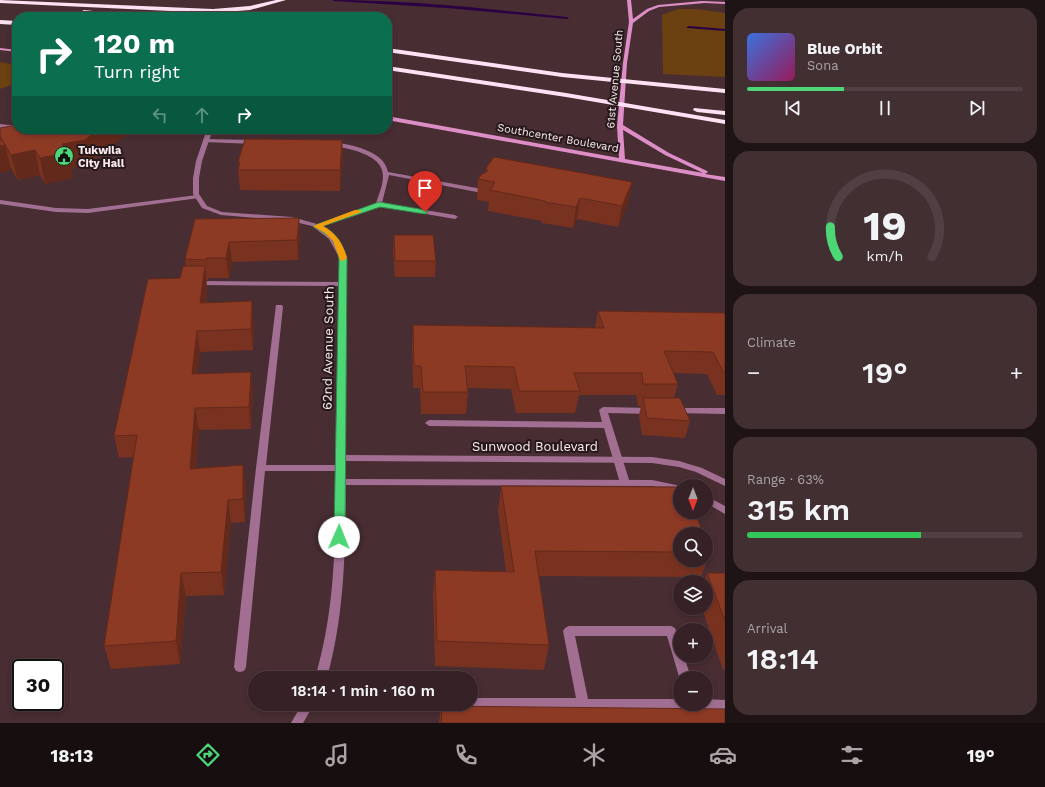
<!DOCTYPE html>
<meta charset="utf-8">
<style>
body{margin:0;font-family:"Work Sans",sans-serif;background:#412f32;color:#f1f3f6;height:100vh;display:flex;flex-direction:column;font-size:15px;white-space:nowrap}
*{box-sizing:border-box;margin:0}
p{font-size:13px;color:#aaa4a7}
.icon{flex:none;width:22px;height:22px;fill:none;stroke:currentColor;stroke-width:2;stroke-linecap:round;stroke-linejoin:round}
.map{position:relative;flex:1;overflow:hidden}
.drawer{display:flex;flex-direction:column;gap:8px;padding:8px;background:#1e1315;width:320px}
.drawer>*{flex:none}
.banner{position:absolute;left:12px;top:12px;width:380px;height:122px;border-radius:16px;box-shadow:0 2px 6px #0003,0 0 0 1px #503f43;background:#0b6e4f;color:#fff;overflow:hidden}
.needle{width:26px;rotate:180deg}
.controls{position:absolute;left:673px;top:479px;display:grid;gap:8px}
.controls a{display:grid;place-items:center;width:40px;height:40px;border-radius:50%;background:#362226;box-shadow:0 2px 6px #0003,0 0 0 1px #503f43;font-size:20px}
.speed{position:absolute;left:12px;top:659px;display:flex;gap:8px;font-size:20px;font-weight:700;text-align:center}
.speed>*{display:grid;place-content:center;width:52px;height:52px;border-radius:50%;background:#362226;box-shadow:0 2px 6px #0003,0 0 0 1px #503f43;line-height:1}
.speed .limit{border:2px solid #111;border-radius:6px;background:#fff;color:#111}
.pin{position:absolute;display:grid;place-items:center;width:34px;height:34px;color:#fff;margin:-41px -17px;border-radius:50% 50% 50% 0;rotate:-45deg;box-shadow:0 0 4px #0007}
.pin .icon{rotate:45deg}
.me{position:absolute;width:44px;margin:-22px;rotate:1deg;stroke-linejoin:round;filter:drop-shadow(0 0 3px #0008)}
.turn{display:flex;align-items:center;gap:14px;height:84px;padding:0 16px;font-size:18px}
.turn .icon{width:52px;height:52px;stroke-width:2.5}
.turn b{display:block;font-size:28px;line-height:34px}
.lanes{display:flex;align-items:center;height:38px;padding:0 16px;background:#0003;justify-content:center;gap:20px;direction:ltr}
.lanes .off{opacity:.35}
.big{font-size:30px;font-weight:600;line-height:1.1}
.drawer .tile{flex:1;display:flex;flex-direction:column;justify-content:center;gap:6px;min-width:0;padding:0 14px;border-radius:16px;background:#412f32}
.drawer .dial{align-items:center;gap:0}
.dial svg{height:104px;overflow:visible;fill:none;stroke:#503f43;stroke-width:7;stroke-linecap:round;text-anchor:middle}
.dial text{fill:#f1f3f6;stroke:none}
.song{display:flex;align-items:center;gap:12px}
.cover{width:48px;height:48px;border-radius:6px;background:linear-gradient(135deg,hsl(220 70% 55%),hsl(330 70% 35%))}
.played{height:4px;border-radius:2px;background:linear-gradient(90deg,#4dd676 35%,#503f43 35%)}
.keys{display:flex;justify-content:space-around;direction:ltr}
.heat{display:flex;justify-content:space-between;align-items:center;font-size:22px;direction:ltr}
.charge{height:6px;border-radius:3px;background:linear-gradient(90deg,#34c759 63%,#503f43 0)}
.trip{position:absolute;left:248px;top:671px;width:230px;height:40px;border-radius:20px;background:#362226;box-shadow:0 2px 6px #0003,0 0 0 1px #503f43;font-weight:600;line-height:40px;text-align:center}
.tab-bar{display:flex;height:64px;justify-content:space-around;align-items:center;background:#160e0f;color:#aaa4a7}
.tab-bar .icon{width:28px;height:28px}
.tab-bar .active{color:#4dd676}
.tab-bar b{font-size:18px;color:#f1f3f6}
main{display:flex;flex:1;min-height:0}
.map>svg:first-child{display:block}
.green{fill:#6b4111}
.lines{fill:none;stroke-linecap:round;stroke-linejoin:round}
.stream{fill:#2b0042;fill-rule:evenodd}
.service{fill:#a26f92;fill-rule:evenodd}
.minor{fill:#a26f92;fill-rule:evenodd}
.secondary{fill:#de8ec7;fill-rule:evenodd}
.motorway{fill:#fce2f3;fill-rule:evenodd}
.wall{fill:#793220}
.shaded-wall{fill:#63291a}
.building{fill:#8d3a25;stroke:#63291a}
.route{fill:#4dd676;stroke:#328b4d}
.slow{fill:#f59e0b}
.labels{text-anchor:middle;dominant-baseline:central;stroke-width:4;stroke-linejoin:round;paint-order:stroke}
.far-street-label{font-size:11px;fill:#feebee;stroke:#26191c}
.far-poi-label{font-size:11px;font-weight:bold;fill:#feebee;stroke:#26191c;text-anchor:start}
.street-label{font-size:13px;fill:#feebee;stroke:#26191c}
</style>
<main>
<div class="map">
<svg width="725" height="723" viewBox="0 0 725 723">
<rect width="100%" height="100%" fill="#482d32"/>
<!-- green -->
<g class="green">
<path d="M678 9H697L725 13V77L663 74 662 15Z"/>
<path d="M0 62 17 65V83L0 89Z"/>
</g>
<g class="lines">
<!-- stream -->
<g class="stream">
<path d="M332 0C410 0 489 9 567 17L569 18 567 19 447 8 334 1Z"/>
<path d="M689 26 725 29V31L687 28V27Z"/>
</g>
<!-- service -->
<g class="service">
<path d="M0 124 17 126V129H19L17 130 0 128Z"/>
<path d="M206 139 255 140 258 142 255 144 204 142 203 141Z"/>
<path d="M333 142C351 145 384 150 388 172L482 189 485 191 482 193 389 175 382 203 455 215 458 217 455 219 379 206 319 227H315V225L376 203C379 194 383 185 383 176 383 153 347 149 331 145V143Z"/>
<path d="M197 195 199 196V198L88 213 56 212 0 204V200L56 208 88 209Z"/>
<path d="M195 281 343 282 347 284 343 286 198 285 194 283Z"/>
<path d="M276 305H282L283 307 266 465H341L344 466 346 468 344 470 341 471H265L246 667 244 671 240 672 236 671 234 667 256 468Z"/>
<path d="M603 407 650 408 654 411 650 414 608 413 630 483 628 485H622L620 483 604 428 429 426 425 423 429 420 602 422 599 410Z"/>
<path d="M676 408H725V414L673 413 672 411 673 409Z"/>
<path d="M569 626H671L675 628 680 643V656H684L691 678H680V680L667 636H575L588 699H680V704H706V699L725 700V710L471 708 467 707 466 704H471V698H576L563 631 565 628Z"/>
</g>
<!-- minor -->
<g class="minor">
<path d="M207 129H213L202 161 199 178V194L207 206 222 212 292 217 317 224 335 236 346 259V455L652 457 679 461 702 468 725 479V486L696 472 679 467 652 463 346 461V479L652 480 681 486H680V492L652 486 346 485C345 553 345 612 327 678H315C336 607 335 541 336 468 338 398 338 329 340 259L329 239 312 226 291 221 221 215 202 208 193 194V178L196 161Z"/>
<path d="M706 496 725 506V514L706 503Z"/>
<path d="M302 704H314L303 723H291Z"/>
</g>
<!-- secondary -->
<g class="secondary">
<path d="M627 0H631L633 19 647 9 658 5 702 1 725 2V4L705 3 659 7 649 11 633 23 627 63 623 125 669 153 707 171 708 172 705 174 725 177V181L387 120V116L619 158 617 126 623 63 629 22ZM623 130 665 155 703 173 625 159Z"/>
<path d="M0 48 17 50V52L0 50Z"/>
</g>
<!-- motorway -->
<g class="motorway">
<path d="M0 0 213 9 250 6 276 0H286L250 10 213 13 0 3Z"/>
<path d="M84 10 132 15 135 17H114L82 13V11Z"/>
<path d="M0 20 17 21V25L0 24Z"/>
<path d="M387 48 562 73 725 89V93L562 77 387 52Z"/>
<path d="M387 66 566 93 725 120V124L566 97 387 70Z"/>
<path d="M694 108 725 111V115L697 112 693 110Z"/>
</g>
</g>
<!-- wall -->
<g class="wall">
<path d="M0 128 17 129H129V132L89 164 71 168 73 178 45 184 40 175 18 180 11 168V170Z"/>
<path d="M342 140 343 159 340 191 240 190 238 170 239 168 238 162Z"/>
<path d="M486 168 632 182 628 203 618 227 577 219 573 228 542 223V221L488 211 489 202 477 200 478 179 486 172Z"/>
<path d="M299 218 300 237 298 260 232 262 229 278H208V280H206L207 287 206 303 254 322 253 350 200 352 197 374 251 372 253 394 251 429 199 430 196 468 243 465 246 488 245 522 231 523 224 595 186 596 180 664 111 669 104 646 133 457 119 458 114 436 180 278 186 266 185 259 195 219Z"/>
<path d="M394 235 436 261 435 277H395L393 251Z"/>
<path d="M598 311 725 313V395H717L707 374 673 373 678 384 674 398 690 421 685 438 642 435 639 415 641 406H638L636 395H579L575 413H516L511 389 468 388V392L466 414H421L420 388H413L412 347 413 325 595 328Z"/>
<path d="M501 486 680 534V560H706V541L710 552 701 577 539 576 549 645 544 670 435 666 433 595 435 570 506 572 498 511Z"/>
<path d="M707 573H725V670H723L702 608H706V582H704Z"/>
<path d="M441 706 725 723H439Z"/>
</g>
<!-- shaded-wall -->
<g class="shaded-wall">
<path d="M99 129H129V132L89 164 71 168 73 178 45 184 40 158 62 144Z"/>
<path d="M342 140 343 159 340 191V170Z"/>
<path d="M5 145 11 170 0 173V146Z"/>
<path d="M35 150 40 175 18 180 11 155Z"/>
<path d="M632 182 628 203 618 227 622 206Z"/>
<path d="M580 198 577 219 573 228 576 207Z"/>
<path d="M299 218 300 237 298 260 297 240Z"/>
<path d="M229 242 232 262 229 278 226 258Z"/>
<path d="M205 266 207 287 203 324 200 303Z"/>
<path d="M252 301 254 322 253 350 251 329Z"/>
<path d="M197 331 200 352 195 396 192 374Z"/>
<path d="M251 372 253 394 251 429 249 407Z"/>
<path d="M195 408 199 430 194 491 190 469Z"/>
<path d="M243 465 246 488 245 522 243 499Z"/>
<path d="M228 500 231 523 224 595 221 572Z"/>
<path d="M181 573 186 596 180 664 176 641Z"/>
</g>
<!-- building -->
<g class="building">
<path d="M17 125V129H99L85 140 62 144 67 153 40 158 35 150 11 155 0 136V128Z"/>
<path d="M0 137 5 145 0 146Z"/>
<path d="M245 139 342 140 340 170H238L240 162H238Z"/>
<path d="M494 157 632 182 622 206 580 198 576 207 545 202V201L490 190 495 182 478 179 482 174 488 171 486 168Z"/>
<path d="M299 218 297 240 229 242 226 258H206V260L185 259 195 219Z"/>
<path d="M394 235H433L436 261H395Z"/>
<path d="M183 266H205L200 303 252 301 251 329 197 331 192 374 251 372 249 407 195 408 190 469 243 465V499L228 500 221 572 181 573 176 641 104 646 137 435 114 436 148 279 180 278Z"/>
<path d="M598 311 725 313V373H724L713 352 664 351 678 384H643L642 373H574L580 391H519L514 367 465 366 468 392H423L421 366H414L413 325 604 328Z"/>
<path d="M643 398H680L690 421 647 418Z"/>
<path d="M501 486 680 487V512H695L703 534H680V552L535 551 549 645 437 641 435 570 514 572Z"/>
<path d="M706 541 710 552H706Z"/>
<path d="M707 573H725V621Z"/>
<path d="M441 706 725 709V723H442Z"/>
</g>
<!-- route -->
<path class="route" d="M379 202 425 210 428 212 425 214 380 207 323 226C337 234 343 244 347 259L345 537 343 540 339 541 335 540 334 537 339 259C337 248 334 239 324 233 321 230 316 229 313 226Z"/>
<!-- slow -->
<path class="slow" d="M355 210H360L361 212 323 226C337 234 343 244 347 258L343 261 340 260 333 241 325 233 313 226Z"/>
<!-- icons -->
<defs>
<symbol id="civic-disc" viewBox="-11 -11 22 22"><circle r="9.5" fill="#4dd676" stroke="#26191c"/><path d="M-.6-6.5H3V-4.5H.6V-3L4-1V1h2V6H-6V1h2V-1L-.6-3ZM-1.2 2.5V6h2.4V2.5Z" fill="#111"/></symbol>
</defs>
<g fill-rule="evenodd">
<use href="#civic-disc" x="53" y="145" width="22" height="22"/>
</g>
<g class="labels">
<!-- far-street labels -->
<g class="far-street-label">
<text transform="translate(615 79) rotate(-85)">61st Avenue South</text>
<text transform="translate(558 138) rotate(10)">Southcenter Boulevard</text>
</g>
<!-- far-poi labels -->
<g class="far-poi-label">
<text x="78" y="150">Tukwila<tspan x="78" dy="13">City Hall</tspan></text>
</g>
<!-- street labels -->
<g class="street-label">
<text transform="translate(328 348) rotate(-89)">62nd Avenue South</text>
<text x="535" y="446">Sunwood Boulevard</text>
</g>
</g>
</svg>
<div class="controls">
<a><svg class="needle" viewBox="-14 -14 28 28"><path d="M0-13l5 13h-10z" fill="#e53935"/><path d="M0 13l5-13h-10z" fill="#aaa4a7"/></svg></a>
<a><svg class="icon" aria-label="search" viewBox="0 0 24 24"><circle cx="10" cy="10" r="6"/><path d="M15 15l6 6"/></svg></a>
<a><svg class="icon" aria-label="layers" viewBox="0 0 24 24"><path d="M12 4l9 5-9 5-9-5zM3 14l9 5 9-5"/></svg></a>
<a>+</a>
<a>−</a>
</div>
<div class="speed"><div class="limit">30</div></div>
<div class="pin" style="left:425px;top:212px;background:#d93025"><svg class="icon" aria-label="arrive" viewBox="0 0 24 24"><path d="M6 21V4h12l-3 4 3 4H6"/></svg></div>
<svg class="me" style="left:339px;top:537px" viewBox="-20 -20 40 40"><circle r="19" fill="#fff"/><path d="M0-13L10 11 0 6-10 11z" fill="#4dd676"/></svg>
<div class="trip">18:14 · 1 min · 160 m</div>
<div class="banner">
<div class="turn"><svg class="icon" aria-label="right" viewBox="0 0 24 24"><path d="M7 20v-9h11M14 6l5 5-5 5"/></svg><div><b>120 m</b>Turn right</div></div>
<div class="lanes"><svg class="icon off" aria-label="left" viewBox="0 0 24 24"><path d="M17 20v-9H6M10 6l-5 5 5 5"/></svg><svg class="icon off" aria-label="ahead" viewBox="0 0 24 24"><path d="M12 20V5M6 11l6-6 6 6"/></svg><svg class="icon" aria-label="right" viewBox="0 0 24 24"><path d="M7 20v-9h11M14 6l5 5-5 5"/></svg></div>
</div>
</div>
<section class="drawer">
<div class="tile">
<div class="song"><i class="cover"></i><div><b>Blue Orbit</b><p>Sona</p></div></div>
<div class="played"></div>
<div class="keys"><svg class="icon" aria-label="previous" viewBox="0 0 24 24"><path d="M18 5L8 12l10 7zM5 5v14"/></svg><svg class="icon" aria-label="pause" viewBox="0 0 24 24"><path d="M8 5v14M16 5v14"/></svg><svg class="icon" aria-label="next" viewBox="0 0 24 24"><path d="M6 5l10 7-10 7zM19 5v14"/></svg></div>
</div>
<div class="tile dial"><svg viewBox="0 0 100 80">
<path d="M14 69A42 42 0 1 1 86 69"/>
<path d="M14 69A42 42 0 0 1 8 46" stroke="#4dd676"/>
<text x="50" y="56" font-size="32" font-weight="700">19</text>
<text x="50" y="72" font-size="11">km/h</text>
</svg></div>
<div class="tile"><p>Climate</p>
<div class="heat"><a>−</a><b class="big">19°</b><a>+</a></div>
</div>
<div class="tile"><p>Range · 63%</p><b class="big">315 km</b><div class="charge"></div></div>
<div class="tile"><p>Arrival</p><b class="big">18:14</b></div>
</section>
</main>
<nav class="tab-bar">
<b>18:13</b>
<svg class="icon active" aria-label="directions" viewBox="0 0 24 24"><path d="M12 3l9 9-9 9-9-9zM9 14v-3h6M13 9l2 2-2 2"/></svg>
<svg class="icon" aria-label="music" viewBox="0 0 24 24"><path d="M9 18V5l10-2v13"/><circle cx="6" cy="18" r="3"/><circle cx="16" cy="16" r="3"/></svg>
<svg class="icon" aria-label="phone" viewBox="0 0 24 24"><path d="M5 4h4l2 5-3 2q2 4 5 5l2-3 5 2v4C11 20 4 13 5 4z"/></svg>
<svg class="icon" aria-label="climate" viewBox="0 0 24 24"><path d="M12 3v18M4 7l16 10M4 17L20 7"/></svg>
<svg class="icon" aria-label="car" viewBox="0 0 24 24"><path d="M5 17H2v-5l4-1 3-4h7l3 4 3 1v5h-3M9 17h6M6 11h13"/><circle cx="7" cy="17" r="2"/><circle cx="17" cy="17" r="2"/></svg>
<svg class="icon" aria-label="filters" viewBox="0 0 24 24"><path d="M4 7h16M4 17h16"/><circle cx="9" cy="7" r="2"/><circle cx="15" cy="17" r="2"/></svg>
<b>19°</b>
</nav>
